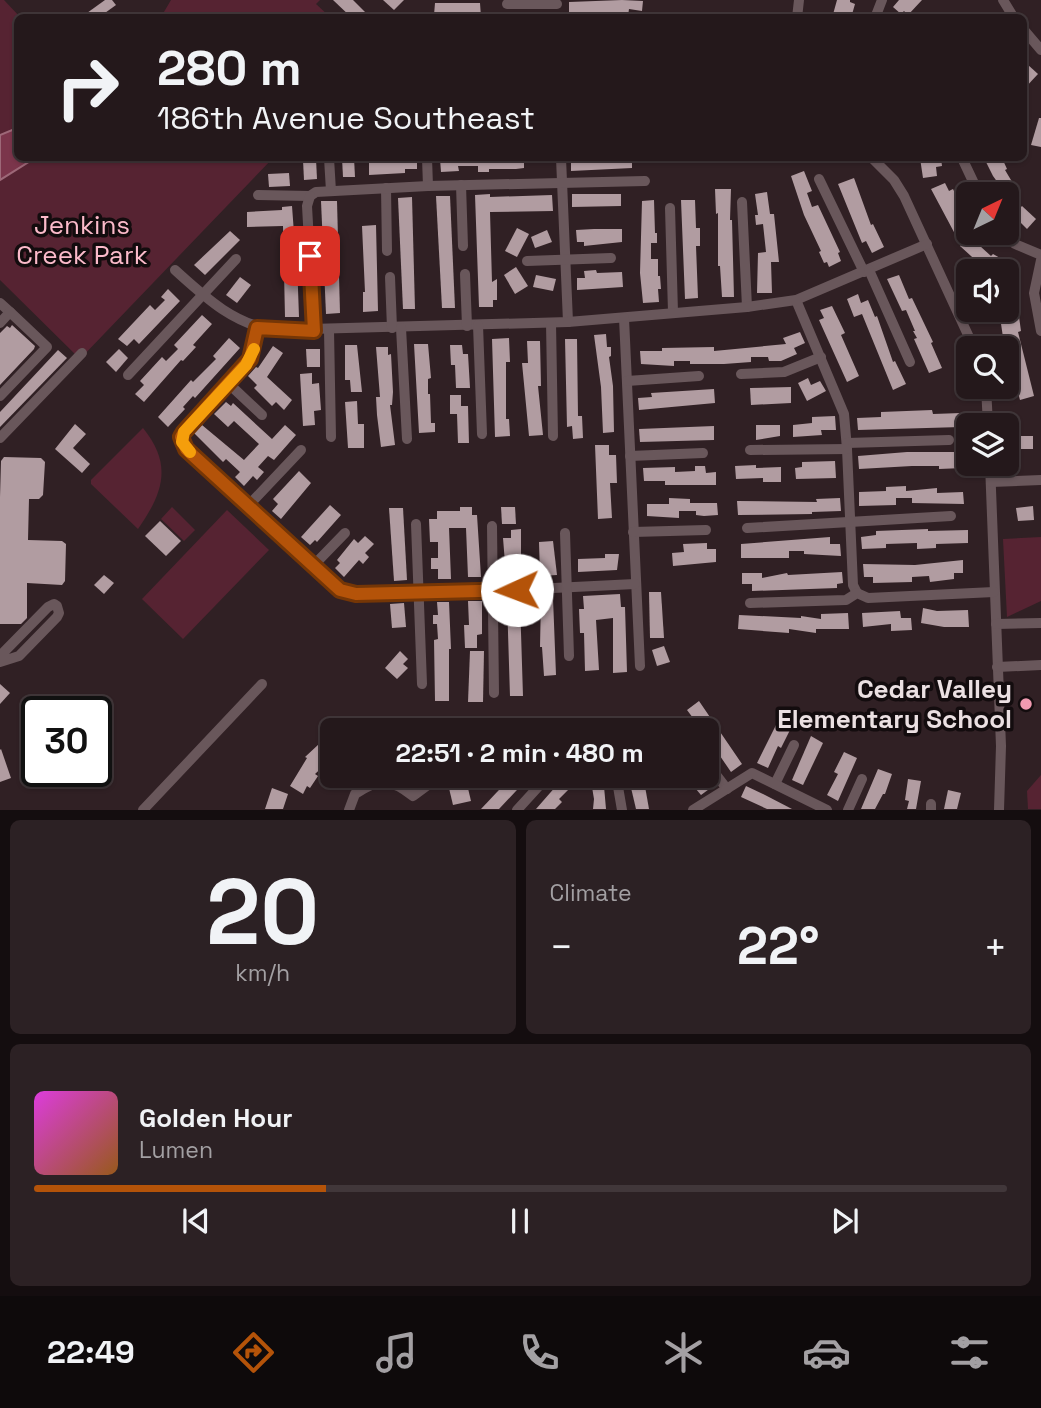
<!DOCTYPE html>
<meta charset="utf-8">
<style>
body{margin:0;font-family:"Space Grotesk",sans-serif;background:#2c2124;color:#f1f3f6;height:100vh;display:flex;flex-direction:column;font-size:26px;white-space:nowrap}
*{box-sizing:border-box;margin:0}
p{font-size:23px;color:#a3a0a3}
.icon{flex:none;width:38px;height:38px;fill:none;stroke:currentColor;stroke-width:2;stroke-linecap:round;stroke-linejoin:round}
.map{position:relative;height:810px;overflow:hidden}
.panel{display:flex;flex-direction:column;gap:10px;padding:10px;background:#140d0f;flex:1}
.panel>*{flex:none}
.hud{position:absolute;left:14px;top:14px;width:1013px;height:147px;border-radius:10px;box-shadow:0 2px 5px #0004,0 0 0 2px #41373a;background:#24181b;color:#f1f3f6;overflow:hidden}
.needle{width:46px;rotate:43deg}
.fabs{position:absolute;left:956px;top:182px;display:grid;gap:14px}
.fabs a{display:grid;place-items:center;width:63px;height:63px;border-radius:10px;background:#24181b;box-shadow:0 2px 5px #0004,0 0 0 2px #41373a;font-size:35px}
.speed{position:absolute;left:21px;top:696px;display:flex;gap:14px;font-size:35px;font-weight:700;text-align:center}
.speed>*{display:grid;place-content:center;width:91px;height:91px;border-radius:50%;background:#24181b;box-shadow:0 2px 5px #0004,0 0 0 2px #41373a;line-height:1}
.speed .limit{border:4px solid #111;border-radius:10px;background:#fff;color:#111}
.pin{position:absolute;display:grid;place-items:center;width:60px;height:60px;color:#fff;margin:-30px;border-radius:14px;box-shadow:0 4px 10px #0006}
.me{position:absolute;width:77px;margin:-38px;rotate:268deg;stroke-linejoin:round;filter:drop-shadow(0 0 5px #0008)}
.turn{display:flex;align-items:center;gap:24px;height:147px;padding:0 28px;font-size:32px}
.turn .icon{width:91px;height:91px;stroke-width:2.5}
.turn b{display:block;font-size:49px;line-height:60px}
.big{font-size:52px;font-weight:800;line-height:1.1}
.panel .tile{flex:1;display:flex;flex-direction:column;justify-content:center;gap:10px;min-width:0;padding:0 24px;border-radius:10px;background:#2c2124}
.panel .dial{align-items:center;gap:0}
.dial b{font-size:91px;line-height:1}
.song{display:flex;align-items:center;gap:21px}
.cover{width:84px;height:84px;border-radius:10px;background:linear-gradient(135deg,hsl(300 70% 55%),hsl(30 70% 35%))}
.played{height:7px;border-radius:4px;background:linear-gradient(90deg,#b45309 30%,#41373a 30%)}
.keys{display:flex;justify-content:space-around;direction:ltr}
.heat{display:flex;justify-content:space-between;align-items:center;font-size:38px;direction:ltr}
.panel .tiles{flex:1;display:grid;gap:10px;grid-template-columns:1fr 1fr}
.tile:last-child{grid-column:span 2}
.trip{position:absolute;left:320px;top:718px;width:399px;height:70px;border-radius:10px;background:#24181b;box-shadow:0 2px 5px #0004,0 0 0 2px #41373a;font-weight:800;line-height:70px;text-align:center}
.dock{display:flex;height:112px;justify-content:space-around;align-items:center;background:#0e0a0b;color:#a3a0a3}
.dock .icon{width:49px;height:49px}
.dock .selected{color:#b45309}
.dock b{font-size:32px;color:#f1f3f6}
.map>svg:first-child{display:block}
.green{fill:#562332}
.water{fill:#7b354b;stroke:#9d6878;stroke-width:2}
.building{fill:#b19ca1}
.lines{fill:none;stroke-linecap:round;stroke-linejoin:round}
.minor{stroke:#69575b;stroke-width:10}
.route-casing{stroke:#753606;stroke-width:18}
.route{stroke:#b45309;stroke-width:12}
.slow{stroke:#f59e0b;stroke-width:12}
.poi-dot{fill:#f19ab1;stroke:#130c0e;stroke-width:2.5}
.labels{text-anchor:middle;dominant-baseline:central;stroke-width:7;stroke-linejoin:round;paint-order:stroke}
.park-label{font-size:26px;fill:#fbbaca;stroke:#130c0e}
.poi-label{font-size:26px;font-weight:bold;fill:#ebe0e2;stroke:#130c0e;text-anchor:end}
</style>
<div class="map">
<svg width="1041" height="810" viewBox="0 0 1041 810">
<rect width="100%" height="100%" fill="#302024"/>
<!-- green -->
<g class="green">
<path d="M0 0H4L20 17 18 18V158H273L80 359 0 280Z"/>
<path d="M171 0H320L316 4 330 17H161Z"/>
<path d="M143 428C173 465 163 493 138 529L91 484V480Z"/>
<path d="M172 507 195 530 184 541 161 519Z"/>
<path d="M227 510 269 550 183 639 142 599Z"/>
<path d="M1041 537V601L1007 617 1003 539Z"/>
<path d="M1041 775V809H1028L1027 791Z"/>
</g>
<!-- water -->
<path class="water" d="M17 128 18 158H35L0 180V135Z"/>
<!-- building -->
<g class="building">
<path d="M105 0H112L116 5 98 18H90L87 13Z"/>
<path d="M333 0H353L371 18H352Z"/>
<path d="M383 0H404L394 10Z"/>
<path d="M622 0 643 1 642 11 629 9 628 16 605 14 569 15V2Z"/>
<path d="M837 0H850V2L855 4 851 18H832Z"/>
<path d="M899 0H922L908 15 904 11 901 14 893 7Z"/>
<path d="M435 3H480L481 17 442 18V15H434Z"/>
<path d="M1027 64 1038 74 1024 89V68Z"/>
<path d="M1039 118H1041V147L1031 145Z"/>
<path d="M342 158H354L355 177H343Z"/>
<path d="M394 158H417V169H405V173L369 175V162L394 160Z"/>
<path d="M524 158V168L516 169H489V172H478V166H458L459 171 441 172 440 159Z"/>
<path d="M571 158H632V168L571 171Z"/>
<path d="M920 158H941L942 166 936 167 937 176 923 178Z"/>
<path d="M984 158H1002L1007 169 1005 170 1020 195 1006 204V194L993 176Z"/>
<path d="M316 159 317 179 304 180 303 160Z"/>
<path d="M804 171 812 191 807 193 812 207 818 205 840 252 838 253 841 261 829 267 827 262 824 263 819 252 821 251 804 215 791 176Z"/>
<path d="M289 173 290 186 269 187 268 174Z"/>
<path d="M854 178 871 225 873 224 884 247 872 253 866 241 862 243 838 184Z"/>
<path d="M945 183 949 191 953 189 967 218 961 221 965 229 955 234 931 189Z"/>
<path d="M715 189H731L730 220H732L734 297H722L720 266H718V213L716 214Z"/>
<path d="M767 192 770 214H774L779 262H771L772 293H757L758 253 766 252 763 224 756 225 755 215H758L755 194Z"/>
<path d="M490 194V197L552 195 553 211 490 212 492 282 497 279V300H493V307H479L475 195Z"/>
<path d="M572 194H621V206L572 207Z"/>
<path d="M436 196H450L455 308H442Z"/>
<path d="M412 197 415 309H403L398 198Z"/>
<path d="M654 200 655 233H657V243H651V259H658V276H660L661 289H658L659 302 643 303 640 273 642 201Z"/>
<path d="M681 200H695L696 228H700V246H696L698 298 685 299Z"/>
<path d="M321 201H337L340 313 326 314Z"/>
<path d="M292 206 294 233H296L299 317H285L283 226 247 227V212L282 210V207Z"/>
<path d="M1022 206 1036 219 1027 229 1013 215Z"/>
<path d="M376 225 378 311 363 312V292H365L362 226Z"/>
<path d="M517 228 529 234 517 257 505 251Z"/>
<path d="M594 229H622V242L584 246V242H577L576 230Z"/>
<path d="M547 230 552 242 535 248 531 237Z"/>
<path d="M230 231 240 240 205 275 194 265Z"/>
<path d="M969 236 991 256 993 254 1016 267 1006 286V271H992L982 266 960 246Z"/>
<path d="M516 267 528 286 515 294 504 275Z"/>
<path d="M596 270 597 273 622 272 623 287 577 290V278H585L584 271Z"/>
<path d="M536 275 556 279 553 291 533 287Z"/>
<path d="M899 275 909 299 912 298 933 342 931 343 942 368 929 373 914 339 917 338 913 331H915L906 310 902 311 887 279Z"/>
<path d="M240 277 251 285 237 303 226 295Z"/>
<path d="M1015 288 1021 331 1018 332 1034 396 1020 400 1004 344 1000 317 1006 316V289Z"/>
<path d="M168 289 180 301 139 344 134 339 127 346 118 339 150 305 155 310 165 300 161 297Z"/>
<path d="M858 294 861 303 868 300 875 317 877 316 893 362 895 361 906 384 893 390 862 314 854 317 847 299Z"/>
<path d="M832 306 845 333 841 335 859 376 847 382 819 320 824 318 820 310Z"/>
<path d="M202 315 212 324 193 345 196 347 183 361 181 360 144 402 135 394 144 385 140 381 162 357 166 361 178 349 174 345Z"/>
<path d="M12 325 35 346 34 349 0 385V333L7 326 10 328Z"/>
<path d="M800 332 805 343 794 348 797 354 781 361H769L768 357H751V362L724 364H690V361H674V366L641 364 640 351H662V348L714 347V351L786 344 783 338Z"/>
<path d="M606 334 607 347H611V356L609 357 613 386 614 432 603 433 601 387 594 335Z"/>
<path d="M229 338 240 348 195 398 193 396 183 407 185 409 168 427 158 417 191 380 193 382 216 359 213 356Z"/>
<path d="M509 338 510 362H506V419H509L510 436 495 437 492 339Z"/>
<path d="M565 339H577L578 416H582L583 438 573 439 572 426 567 427Z"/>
<path d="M527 341H540L541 386H538L543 435 529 436 522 363H528Z"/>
<path d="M414 344H428L431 378 428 379V394H430L431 423H435V432L419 433Z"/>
<path d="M345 345H357L362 392H351L350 380H345Z"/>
<path d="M450 345H462L463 354H468L470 388H456L455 365H451Z"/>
<path d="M273 346 283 353 267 377 292 400 284 410 276 402 272 406 254 388 257 385 248 376 256 367 258 368Z"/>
<path d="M376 347H388V355L391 354 393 392 392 405H390L395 445 381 447 377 415 376 397H380Z"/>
<path d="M119 349 128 358 116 372 106 362Z"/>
<path d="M306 349H320V367H307Z"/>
<path d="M58 350 67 358 0 427V412Z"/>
<path d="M312 373V384L319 383 321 410 314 411 315 425 303 426 300 374Z"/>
<path d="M808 378 811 385 820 381 826 391 807 401 798 383Z"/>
<path d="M791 387V403L751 405 750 388Z"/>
<path d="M714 389 715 403 639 410 638 398 652 397 651 393Z"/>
<path d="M450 395H461V406H468L469 443H458L457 414H450Z"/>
<path d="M357 401 358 424H364V448H348L345 402Z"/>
<path d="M226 402 231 406 233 403 272 439 285 425 296 435 274 460 268 456 258 467 264 472 257 480 253 476 244 486 235 477 240 472 226 459 223 462 194 433 202 425 244 460 259 444 234 421 228 427 214 414Z"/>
<path d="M932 410 933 414 961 413V427L858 430 857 418 881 417V412Z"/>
<path d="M835 416 836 430H821L822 435 793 437V425L812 423V417Z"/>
<path d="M75 424 86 434 73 448 90 464 82 473 55 449Z"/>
<path d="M756 425H780V436L756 440Z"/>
<path d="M714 426V440L640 442 639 429Z"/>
<rect x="1013" y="436" width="20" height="13"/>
<path d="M595 445H609V455H616L617 483H610L612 518 598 519Z"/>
<path d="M907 452H963V468L939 469V466H912L859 469 858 456Z"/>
<path d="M4 457 41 458 45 462 43 495 39 499H29L28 540 62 541 66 544 65 581 62 585 27 583V618L21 624H0V497L1 461Z"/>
<path d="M835 461 836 478 796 479 795 468 802 467V462Z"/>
<path d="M756 465V468L781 467V482H763V478L736 479 735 466Z"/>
<path d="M695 466H705L706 473 716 472V485H665V481H644L643 468 675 467V472L695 471Z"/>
<path d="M299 471 311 483 281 519 272 511 278 504 273 499Z"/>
<path d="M906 486V491L937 488V493L963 492 964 504 912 503V498H896V505L859 506V492L886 491V487Z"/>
<path d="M669 498 690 499V503H717L718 515 704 516 696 515V511H679V518L647 516V504H669Z"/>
<path d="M840 498 841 511 812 512V514L738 515 737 501 817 502 816 499Z"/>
<path d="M330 505 341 515 317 542 315 540 310 545 301 537Z"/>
<path d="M1033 506 1034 520 1018 521 1016 508Z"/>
<path d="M460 507H472V515H477L481 577H468L466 528H449L451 579H438V569H431V558H438V542H430L429 519H437V511H460Z"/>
<path d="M501 507H515L516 524H502Z"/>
<path d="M389 508H403L407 580 394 581Z"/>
<path d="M160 521 181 541 166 556 145 536Z"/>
<path d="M521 529V576H510L509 563H505L503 538H511V530Z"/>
<path d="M928 529V531L968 530V543L936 544V548L917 549V543L886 544V548L862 549 861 537 876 535V531Z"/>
<path d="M365 536 374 544 365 553 369 557 363 564 359 560 344 577 335 568 340 563 337 560 354 539 358 543Z"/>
<path d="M830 537V544H840L841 556 804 554V551H789V558H741V544Z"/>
<path d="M553 541 557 575 540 576 539 542Z"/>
<path d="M707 543V549H716V562L673 566 672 553 684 552 683 544Z"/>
<path d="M605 554H619L617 570 578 572V559L605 558Z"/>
<path d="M963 560V573H954V579L930 582 929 576 912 577V582L873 583V577H864L863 564 915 565Z"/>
<path d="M842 572 843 583 837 584V588L752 591V584H742V573H762V578L787 573 788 575Z"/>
<path d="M104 575 114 583 104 594 94 585Z"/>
<path d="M649 592H661L664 638H650Z"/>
<path d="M620 594 621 607H625L627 672 613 673V618L596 620 599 670 585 671 584 633H580L579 609H584L583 596Z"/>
<path d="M541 598H553L556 675 544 676 542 647H540Z"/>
<path d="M468 601H482V634L477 635V648H465L464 625H469Z"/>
<path d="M507 601H520L523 696H510Z"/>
<path d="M437 602H449L451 649H449V701H435L434 640 438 639 437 624H433V615H438Z"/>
<path d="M404 603 406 627 392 628 390 604Z"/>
<path d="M923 608 937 611 968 610 969 627H944L921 623Z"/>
<path d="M900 611 901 618H911L912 630 891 631V624L863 627 862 613Z"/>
<path d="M848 613 849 629H816V633L789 629V633L738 629 739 615 801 618V616L821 619V614Z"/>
<path d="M664 646 670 662 657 666 652 650Z"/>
<path d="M400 651 408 659 403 664 408 668 397 679 385 668Z"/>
<path d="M470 651H484L483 702H468Z"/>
<path d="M0 684 10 693 0 704Z"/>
<path d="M699 701 742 764 731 772 707 737V730H702L687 710Z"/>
<path d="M779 719 792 726 781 748 778 746 768 768 757 763Z"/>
<path d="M811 736 823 743 803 785 792 780Z"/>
<path d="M319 744 332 758 315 774 318 776 310 788 307 786 303 794 290 786 307 758 305 757Z"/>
<path d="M1 749 11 778 0 782V750Z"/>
<path d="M844 752 857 758 838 801 827 795 838 774 834 772Z"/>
<path d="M878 769 892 774 885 794H883L875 809H861Z"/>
<path d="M513 775H531L499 809H481Z"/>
<path d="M590 775H603L606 809H593L594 799Z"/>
<path d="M628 775H643L649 809H636Z"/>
<path d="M684 775H703L712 787 701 795Z"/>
<path d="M564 777 573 785 559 799 562 802 555 809H536Z"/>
<path d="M908 779 921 781 916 809H907L909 801 905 800Z"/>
<path d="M466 780 471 801 453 805 448 784Z"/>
<path d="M746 786 765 795 792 809H767L741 797Z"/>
<path d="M272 788 288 794 283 809H265Z"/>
<path d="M948 790 961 793 957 809H944Z"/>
</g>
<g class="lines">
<!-- minor -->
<g class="minor">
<path d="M1003 0 1014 18"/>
<path d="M507 4H557"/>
<path d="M797 18 799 0"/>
<path d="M875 18 882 0"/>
<path d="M1024 30 1041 50"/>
<path d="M329 158 331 191"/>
<path d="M427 158 428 186"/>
<path d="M561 158 568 322"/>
<path d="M872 158 894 180 904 196 974 348"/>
<path d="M962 158 979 194"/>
<path d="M819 179 864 272"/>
<path d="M461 185 463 246"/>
<path d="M386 188 387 251"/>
<path d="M258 195 310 196 316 192 428 186 645 181"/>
<path d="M310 196 307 206 314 331"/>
<path d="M742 202 747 307"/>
<path d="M670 208 673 312"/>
<path d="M1000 233 1015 244 1041 255"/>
<path d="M1041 260 1034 293 1041 331"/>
<path d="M527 261 611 258"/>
<path d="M175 270C205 297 233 324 274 330L568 322 747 307 796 300 927 244"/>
<path d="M869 270 910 362"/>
<path d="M465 274 467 326"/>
<path d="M390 277 392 328"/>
<path d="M796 300 844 414 847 449 853 585 857 593"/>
<path d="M0 303 10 312"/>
<path d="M624 318 640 666"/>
<path d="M0 323 10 312 47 347 0 396"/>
<path d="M551 323 553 436"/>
<path d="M478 325 482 434"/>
<path d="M257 328 250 359 184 431 182 442 186 449 340 590 356 594 492 591 635 584"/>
<path d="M401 328 407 439"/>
<path d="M329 330 331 437"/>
<path d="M741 374 784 372 821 357"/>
<path d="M128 375 236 259"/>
<path d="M627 381 699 376"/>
<path d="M229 384 262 415"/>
<path d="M986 387 988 425"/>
<path d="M0 438 82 353"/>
<path d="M847 443 949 440"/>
<path d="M750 450 847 449"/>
<path d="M630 456 703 453"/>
<path d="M990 464 1001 746 999 810"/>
<path d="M991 482 1041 480"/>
<path d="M248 506 301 450"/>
<path d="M416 524 422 684"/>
<path d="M492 526 494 693"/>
<path d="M747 528 951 516"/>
<path d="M633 532 706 530"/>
<path d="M565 533 569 656"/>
<path d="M313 566 345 533"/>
<path d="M750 603 846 600 857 593 868 598 994 592"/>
<path d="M996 624 1041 623"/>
<path d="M0 656 48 607 54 604 57 606 59 613 57 617 19 656 0 662"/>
<path d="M997 667 1041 665"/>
<path d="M677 723 682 730"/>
<path d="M707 763 727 789"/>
<path d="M616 775 622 810"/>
<path d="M775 784 794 745"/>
<path d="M143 810 262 684"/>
<path d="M349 810 355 794C379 778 390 778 413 796L432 782 446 775"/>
<path d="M517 810 549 775"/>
<path d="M693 810 752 773 827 810"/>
<path d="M848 810 862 779"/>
<path d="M931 810V804"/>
</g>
</g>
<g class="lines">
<defs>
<path id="route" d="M310 256 314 331 257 328 250 359 184 432 181 437 186 449 340 590 356 594 517 590"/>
</defs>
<!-- route casing -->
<use href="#route" class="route-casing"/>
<!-- route -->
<use href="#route" class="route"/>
<!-- slow -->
<path class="slow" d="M190 452 182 442 184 432 246 365 254 349"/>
</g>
<!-- markers -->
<circle class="poi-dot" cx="1026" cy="704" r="7"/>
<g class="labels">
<!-- park labels -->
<g class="park-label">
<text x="82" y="225">Jenkins<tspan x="82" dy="30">Creek Park</tspan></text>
</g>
<!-- poi labels -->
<g class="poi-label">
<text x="1012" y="689">Cedar Valley<tspan x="1012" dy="30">Elementary School</tspan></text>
</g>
</g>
</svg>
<div class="fabs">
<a><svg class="needle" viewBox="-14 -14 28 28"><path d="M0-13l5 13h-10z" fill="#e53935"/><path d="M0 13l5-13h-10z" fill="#a3a0a3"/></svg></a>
<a><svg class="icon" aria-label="sound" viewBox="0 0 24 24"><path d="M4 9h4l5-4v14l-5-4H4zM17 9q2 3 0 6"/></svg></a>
<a><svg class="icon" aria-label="search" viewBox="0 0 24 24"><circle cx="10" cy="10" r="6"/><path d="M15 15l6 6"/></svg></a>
<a><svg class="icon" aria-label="layers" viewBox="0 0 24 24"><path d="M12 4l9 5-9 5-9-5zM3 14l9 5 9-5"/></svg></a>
</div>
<div class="speed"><div class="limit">30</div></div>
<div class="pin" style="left:310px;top:256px;background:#d93025"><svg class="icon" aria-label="arrive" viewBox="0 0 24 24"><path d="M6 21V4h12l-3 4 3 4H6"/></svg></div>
<svg class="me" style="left:517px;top:590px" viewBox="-20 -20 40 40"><circle r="19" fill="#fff"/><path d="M0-13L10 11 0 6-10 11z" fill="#b45309"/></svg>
<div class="trip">22:51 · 2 min · 480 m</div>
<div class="hud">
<div class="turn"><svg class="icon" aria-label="right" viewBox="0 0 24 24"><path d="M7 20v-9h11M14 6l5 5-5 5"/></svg><div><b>280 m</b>186th Avenue Southeast</div></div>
</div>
</div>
<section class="panel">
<div class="tiles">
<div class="tile dial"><b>20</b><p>km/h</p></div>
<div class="tile"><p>Climate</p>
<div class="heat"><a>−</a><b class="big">22°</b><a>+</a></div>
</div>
<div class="tile">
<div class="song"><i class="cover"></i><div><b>Golden Hour</b><p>Lumen</p></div></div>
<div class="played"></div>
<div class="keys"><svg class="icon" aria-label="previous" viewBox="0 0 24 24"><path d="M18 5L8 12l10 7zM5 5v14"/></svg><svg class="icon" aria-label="pause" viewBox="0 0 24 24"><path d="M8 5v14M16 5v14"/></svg><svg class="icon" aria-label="next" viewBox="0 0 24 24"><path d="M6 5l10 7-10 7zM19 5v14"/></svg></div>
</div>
</div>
</section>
<nav class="dock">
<b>22:49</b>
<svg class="icon selected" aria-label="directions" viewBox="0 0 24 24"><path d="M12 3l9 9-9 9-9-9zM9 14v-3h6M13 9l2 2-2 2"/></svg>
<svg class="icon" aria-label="music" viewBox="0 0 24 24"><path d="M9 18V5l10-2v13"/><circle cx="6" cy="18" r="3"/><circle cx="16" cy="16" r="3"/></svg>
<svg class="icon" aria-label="phone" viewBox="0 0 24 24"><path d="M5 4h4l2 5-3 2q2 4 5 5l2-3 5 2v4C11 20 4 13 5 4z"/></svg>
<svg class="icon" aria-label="climate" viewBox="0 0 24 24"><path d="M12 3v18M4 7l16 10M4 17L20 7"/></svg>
<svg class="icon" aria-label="car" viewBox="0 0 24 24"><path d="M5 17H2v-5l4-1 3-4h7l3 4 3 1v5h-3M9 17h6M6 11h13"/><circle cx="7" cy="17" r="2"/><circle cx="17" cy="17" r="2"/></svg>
<svg class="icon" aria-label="filters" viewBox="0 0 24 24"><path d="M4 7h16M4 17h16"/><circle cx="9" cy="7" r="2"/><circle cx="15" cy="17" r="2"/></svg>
</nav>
